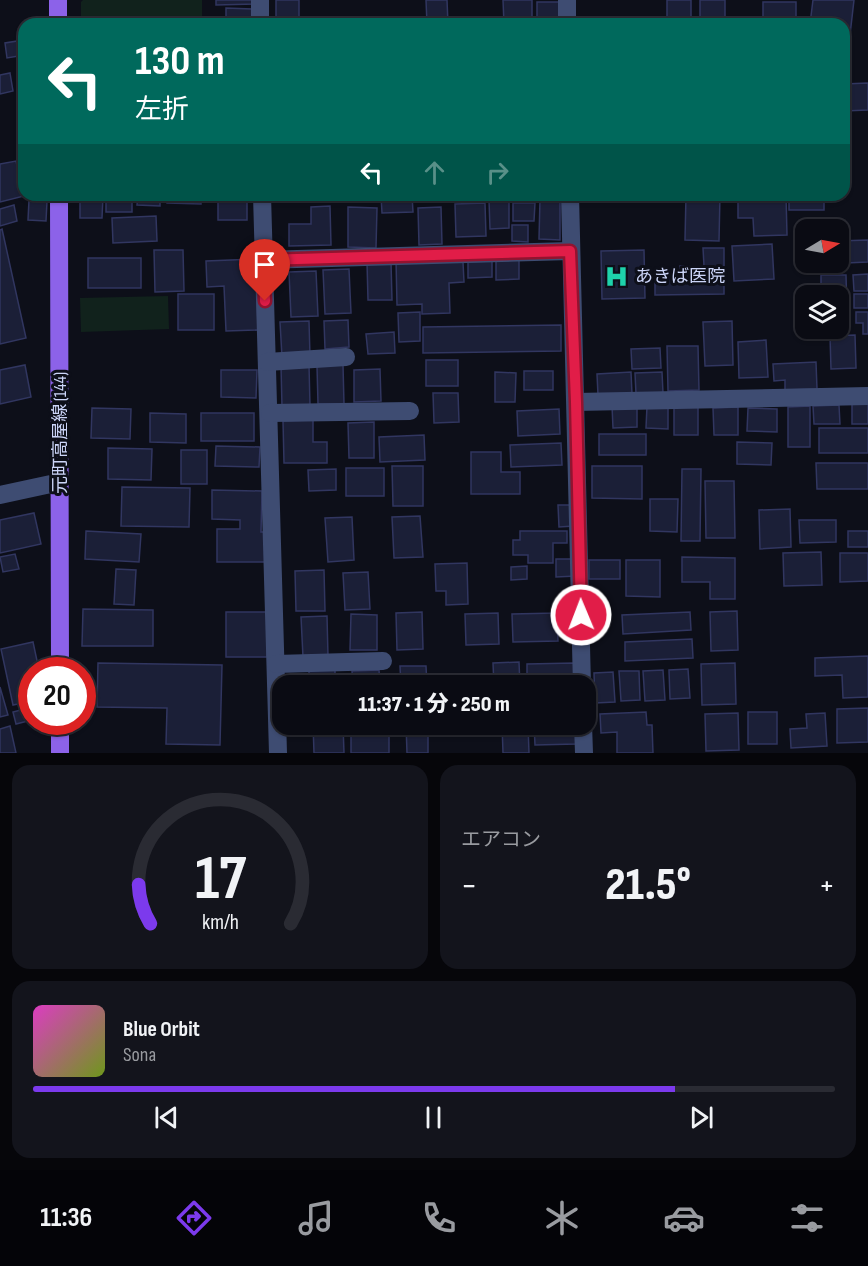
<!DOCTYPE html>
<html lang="ja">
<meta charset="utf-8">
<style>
body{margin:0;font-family:"Sofia Sans Condensed","Noto Sans JP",sans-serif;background:#13141c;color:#f1f3f6;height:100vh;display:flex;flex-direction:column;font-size:22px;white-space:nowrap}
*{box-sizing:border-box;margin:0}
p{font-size:20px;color:#999ba0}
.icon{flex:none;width:33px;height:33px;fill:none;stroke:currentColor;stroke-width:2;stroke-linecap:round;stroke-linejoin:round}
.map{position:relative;height:753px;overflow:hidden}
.sheet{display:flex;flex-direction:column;gap:12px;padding:12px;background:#06060a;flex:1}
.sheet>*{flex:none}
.hud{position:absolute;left:18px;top:18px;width:832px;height:183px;border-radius:18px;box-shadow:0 2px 4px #0004,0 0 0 2px #2a2b33;background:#00695c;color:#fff;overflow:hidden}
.needle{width:39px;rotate:80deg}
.fabs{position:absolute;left:795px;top:219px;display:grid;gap:12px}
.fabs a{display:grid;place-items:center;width:54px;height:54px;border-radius:12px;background:#0a0b13;box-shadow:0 2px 4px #0004,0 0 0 2px #2a2b33;font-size:30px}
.speed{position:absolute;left:18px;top:657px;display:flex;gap:12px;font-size:30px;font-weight:700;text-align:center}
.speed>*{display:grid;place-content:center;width:78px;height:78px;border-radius:50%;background:#0a0b13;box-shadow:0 2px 4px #0004,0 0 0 2px #2a2b33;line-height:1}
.speed .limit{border:9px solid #d22;background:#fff;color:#111}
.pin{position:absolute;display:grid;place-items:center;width:51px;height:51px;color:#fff;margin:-62px -26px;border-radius:50% 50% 50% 0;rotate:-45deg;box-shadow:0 0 6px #0007}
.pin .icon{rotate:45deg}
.me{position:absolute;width:66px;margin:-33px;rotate:359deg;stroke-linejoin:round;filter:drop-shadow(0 0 4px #0008)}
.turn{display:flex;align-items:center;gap:21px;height:126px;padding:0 18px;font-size:27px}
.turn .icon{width:78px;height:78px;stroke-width:2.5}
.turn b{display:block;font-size:42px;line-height:51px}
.lanes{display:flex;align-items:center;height:57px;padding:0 18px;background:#0003;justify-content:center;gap:30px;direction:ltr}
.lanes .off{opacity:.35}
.big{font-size:45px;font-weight:800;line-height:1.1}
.sheet .widget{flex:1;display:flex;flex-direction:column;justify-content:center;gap:9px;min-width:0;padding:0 21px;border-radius:18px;background:#13141c}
.sheet .dial{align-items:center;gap:0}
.dial svg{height:156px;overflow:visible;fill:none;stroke:#2a2b33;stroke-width:7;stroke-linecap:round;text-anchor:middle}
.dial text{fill:#f1f3f6;stroke:none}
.song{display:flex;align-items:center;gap:18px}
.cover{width:72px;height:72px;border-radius:9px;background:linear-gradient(135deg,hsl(310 70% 55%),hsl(80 70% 35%))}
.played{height:6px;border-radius:3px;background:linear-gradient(90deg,#7c3aed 80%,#2a2b33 80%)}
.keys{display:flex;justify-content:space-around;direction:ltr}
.heat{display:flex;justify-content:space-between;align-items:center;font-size:33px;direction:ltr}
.sheet .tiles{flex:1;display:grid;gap:12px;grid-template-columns:1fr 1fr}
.widget:last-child{grid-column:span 2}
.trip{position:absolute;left:272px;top:675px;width:324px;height:60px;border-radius:18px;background:#0a0b13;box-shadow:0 2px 4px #0004,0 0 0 2px #2a2b33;font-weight:800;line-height:60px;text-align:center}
.tabs{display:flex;height:96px;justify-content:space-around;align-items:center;background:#040408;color:#999ba0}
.tabs .icon{width:42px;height:42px}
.tabs .selected{color:#7c3aed}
.tabs b{font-size:27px;color:#f1f3f6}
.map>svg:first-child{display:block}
.green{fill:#11221c}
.building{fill:#1b1f37;stroke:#313660;stroke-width:1.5}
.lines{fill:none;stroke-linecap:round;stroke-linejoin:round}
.minor{stroke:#3e4c72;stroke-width:18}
.major{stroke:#8c62e9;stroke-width:18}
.route-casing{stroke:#92132f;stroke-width:15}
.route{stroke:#e11d48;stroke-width:10}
.labels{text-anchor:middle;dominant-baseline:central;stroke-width:6;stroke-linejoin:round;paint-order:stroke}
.poi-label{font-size:18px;fill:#ccd5f8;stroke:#0d0f19;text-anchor:start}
.street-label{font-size:18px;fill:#ccd5f8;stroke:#0d0f19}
</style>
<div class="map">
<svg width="868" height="753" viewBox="0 0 868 753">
<rect width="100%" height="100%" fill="#0d0f19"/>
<!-- green -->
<g class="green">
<path d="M83 0H202V24H81V2Z"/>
<path d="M168 296 169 329 81 332 80 298Z"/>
</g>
<!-- building -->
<g class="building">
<path d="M216 0H255V4L216 5Z"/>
<rect x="276" y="0" width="23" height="24"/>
<path d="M426 0H447L448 24H427Z"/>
<path d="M503 0H532V24H504Z"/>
<rect x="667" y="0" width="24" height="24"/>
<rect x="700" y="0" width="25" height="24"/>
<path d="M813 0H854L850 35 844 34V24H810Z"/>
<rect x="537" y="2" width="24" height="22"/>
<rect x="763" y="2" width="33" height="22"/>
<path d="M226 8 252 9V24H226Z"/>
<path d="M24 40V55L7 58 5 43Z"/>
<path d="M10 73 13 91 0 94V75Z"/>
<rect x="20" y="80" width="4" height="52"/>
<path d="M868 83V110L844 111V84Z"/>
<path d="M16 161 24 196 0 202V164Z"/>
<rect x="106" y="195" width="26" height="17"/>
<path d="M138 195H160V206L137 205Z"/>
<path d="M167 195H201V204L167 203Z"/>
<rect x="218" y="195" width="29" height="25"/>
<path d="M288 195H324V200L287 199Z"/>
<path d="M381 195H412L413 212 382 213Z"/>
<path d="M686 195H720L719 241 685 240Z"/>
<path d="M786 195 787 235 754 236 753 218H738V196Z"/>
<rect x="789" y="195" width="35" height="15"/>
<path d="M80 196H103L102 218H80Z"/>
<path d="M540 199 560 200V240L539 239Z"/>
<path d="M29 200 47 201 46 221 28 220Z"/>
<path d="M489 200H509V228L490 229Z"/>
<path d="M485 203 486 236 456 237 455 204Z"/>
<path d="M513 203H535L534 221H513Z"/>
<path d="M14 205 17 221 0 226V209Z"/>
<path d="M330 206 331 245 289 246V224H311V207Z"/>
<path d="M348 207 377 208 376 248 348 247Z"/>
<path d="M441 207 442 244 419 245 418 208Z"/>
<path d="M156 216 157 241 113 243 112 218Z"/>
<path d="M512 225H528V242L512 241Z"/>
<path d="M2 229 26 338 0 344V230Z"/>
<path d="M868 240V262L824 264 838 262V241Z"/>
<path d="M799 243H806V262H818V265H799Z"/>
<path d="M772 244 774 279 734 281 732 246Z"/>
<path d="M703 248H724V294L655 295V274L680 273V266H704Z"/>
<path d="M154 250H183L184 291 155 292Z"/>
<path d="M644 250 645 298 602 299 601 251Z"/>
<rect x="88" y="258" width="53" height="30"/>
<path d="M256 259 258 330 226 331 224 286 207 287 206 261Z"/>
<path d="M396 260 463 262 464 282 449 283 450 313 422 314V304L397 305Z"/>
<path d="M519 260V279L496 280V261Z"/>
<path d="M492 261V277L468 278V262Z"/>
<path d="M367 262H391L392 300H368Z"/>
<path d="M349 269 351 313 325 314 323 270Z"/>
<path d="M316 271 318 316 291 317 289 272Z"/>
<path d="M868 274V291H854L853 275Z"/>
<path d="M821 275H846L847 311H838V296H821Z"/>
<rect x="178" y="294" width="36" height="36"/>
<rect x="854" y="294" width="14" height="14"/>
<path d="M420 312V341L399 342 398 313Z"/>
<path d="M856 312H868V334H863V323H856Z"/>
<path d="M348 320 349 347 325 349 324 321Z"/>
<path d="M309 321 310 356 282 357 280 322Z"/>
<path d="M732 321 733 365 705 366 703 322Z"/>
<path d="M561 325V351L423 353V327Z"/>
<path d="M394 332 395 353 368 354 366 334Z"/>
<path d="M855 335 856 368 831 369 830 336Z"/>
<path d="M766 340 768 377 739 378 738 342Z"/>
<path d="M667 346H698L699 390 668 391Z"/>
<path d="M660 348 661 368 632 369 631 349Z"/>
<rect x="426" y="360" width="32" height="26"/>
<path d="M816 362 817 389 785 390V380L774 381 773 364Z"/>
<path d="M25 365 31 397 0 404V370Z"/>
<path d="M309 365 310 406 282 407 281 366Z"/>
<path d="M343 365 344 404H318L317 366Z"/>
<path d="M380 369 381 401 354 402V370Z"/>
<path d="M221 370H257L256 398 221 397Z"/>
<rect x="524" y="371" width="29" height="19"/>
<path d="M495 372 516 373 515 402H495Z"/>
<path d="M631 372 632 394 598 395 597 374Z"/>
<path d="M662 372 663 393 636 394 635 373Z"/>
<path d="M433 393H458L459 422 434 423Z"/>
<rect x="852" y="403" width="16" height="21"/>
<path d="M839 405 840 424H814L813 406Z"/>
<path d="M612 406H637V427L613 428Z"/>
<path d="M647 406H668V429L646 428Z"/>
<path d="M810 406V447H788V407Z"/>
<rect x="674" y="407" width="24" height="28"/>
<path d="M738 407V435H714L713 408Z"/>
<path d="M92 408 131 409 130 439 91 438Z"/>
<path d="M748 408 777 409V432L747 431Z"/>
<path d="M559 409 560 434 518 436 517 411Z"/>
<path d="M150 413 186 414V443L150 442Z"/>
<rect x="201" y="413" width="53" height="28"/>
<path d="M313 420V442H327V463H284L283 421Z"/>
<path d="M374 422V458H349L348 423Z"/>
<rect x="819" y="428" width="49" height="25"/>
<rect x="599" y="434" width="47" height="21"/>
<path d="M424 435 425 460 380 462 379 437Z"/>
<path d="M737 442 772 443 771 465 737 464Z"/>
<path d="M561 443 562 465 511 467 510 445Z"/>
<path d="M216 446 260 447 259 467 215 466Z"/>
<path d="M108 448 152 449 151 480 108 479Z"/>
<rect x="181" y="450" width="26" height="34"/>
<path d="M471 452H501V472H520V494H471Z"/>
<path d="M816 463H868V489H817Z"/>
<path d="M392 466H423V506H393Z"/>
<path d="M592 466H642V499L592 498Z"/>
<rect x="346" y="468" width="38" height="28"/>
<path d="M336 469V490L309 491 308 470Z"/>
<path d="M682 469H701L700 541H681Z"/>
<path d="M705 481H734L735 538H706Z"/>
<path d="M122 487 190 488 189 527 121 526Z"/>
<path d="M212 490 262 491 261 532H267L266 562H217V529H240V520L212 519Z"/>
<path d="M650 499H678L677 532 650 531Z"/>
<path d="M558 505H573L574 526 559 527Z"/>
<path d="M790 509 791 547 760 549 759 510Z"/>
<path d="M34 513 41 544 0 553V520Z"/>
<path d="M420 516 423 557 394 558 392 517Z"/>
<path d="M352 517 354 560 328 562 325 518Z"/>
<path d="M799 520H836V542L800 543Z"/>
<path d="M86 531 141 534 139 562 85 559Z"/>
<path d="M520 531H567V543H553V563H528V555H513V540H520Z"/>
<rect x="848" y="531" width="20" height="16"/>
<path d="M821 552 822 585 784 586 783 553Z"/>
<path d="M840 553H868V581L840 582Z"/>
<path d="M15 554 19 569 3 572 0 557Z"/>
<path d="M682 557 735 558V599H710V582H682Z"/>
<path d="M556 559H576V576L556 577Z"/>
<rect x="589" y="560" width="31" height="19"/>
<path d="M626 560H660V597L626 596Z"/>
<path d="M467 563 468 604 446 605V591H436L435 564Z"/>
<path d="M527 566V579L511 580V567Z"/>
<path d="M116 569 136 570 134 605 114 604Z"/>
<path d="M324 570 325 611H296L295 571Z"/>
<path d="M368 572 370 609 345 610 343 573Z"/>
<path d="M83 609 153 610V646H82Z"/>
<path d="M737 611 738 650 711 651 710 612Z"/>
<rect x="226" y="612" width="41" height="45"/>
<path d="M422 612 423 649 397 650 396 613Z"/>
<path d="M690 612 691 630 623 634 622 615Z"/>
<path d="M498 613 499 644 466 645 465 614Z"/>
<path d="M557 613 558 641 513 642 512 614Z"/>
<path d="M351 614 377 615V650H350Z"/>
<path d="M327 616 328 656 303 657 301 617Z"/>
<path d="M692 639 693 658 625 661V642Z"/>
<path d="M33 642 39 670H32V701L13 705 1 649Z"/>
<path d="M868 656V697L843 698 842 675 815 676V658Z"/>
<path d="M519 662 520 686H494L493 663Z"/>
<path d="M98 663 222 665 220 745 166 744 167 708 97 707Z"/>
<path d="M574 663V686H527V664Z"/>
<path d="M735 663 736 704 702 705 701 664Z"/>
<path d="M400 666H426L427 686H401Z"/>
<path d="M335 668V686H309V669Z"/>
<path d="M688 669 690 698 670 699 669 670Z"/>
<path d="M379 670 380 686H353L352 671Z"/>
<path d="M663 670 665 700 645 701 643 671Z"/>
<path d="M619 671H639L640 700 621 701Z"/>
<path d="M613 672 615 702 595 703 594 673Z"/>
<path d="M0 687 8 715 0 717Z"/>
<path d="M32 707V720L16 724 13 712Z"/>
<path d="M868 708V742L837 743V709Z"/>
<path d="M646 712 647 725H652L653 753H617V732L601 733 600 714Z"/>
<rect x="748" y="712" width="29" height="32"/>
<path d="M738 713 739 750 706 751 705 714Z"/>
<path d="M825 713 827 746 791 748 790 729 807 728 806 714Z"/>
<path d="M313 724H343L344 753H314Z"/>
<rect x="351" y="724" width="38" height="29"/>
<path d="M406 724H428V753H407Z"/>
<path d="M502 724H528L529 753H503Z"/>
<path d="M534 724H575L576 744 535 745Z"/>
<path d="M10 726 16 753H0V729Z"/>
</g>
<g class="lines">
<!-- minor -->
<g class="minor">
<path d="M260 0V24"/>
<path d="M567 0V24"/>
<path d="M262 195 278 753"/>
<path d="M570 195 582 686"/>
<path d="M263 260 570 251"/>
<path d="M267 362 346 357"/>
<path d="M576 402 868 396"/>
<path d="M270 413 410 411"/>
<path d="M0 495 60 482"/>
<path d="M276 664 383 661"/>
<path d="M583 724 584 753"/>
</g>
<!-- major -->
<g class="major">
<path d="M58 0V24"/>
<path d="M59 195 60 670"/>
<path d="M60 753V722"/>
</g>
</g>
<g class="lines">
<defs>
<path id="route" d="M265 301 263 260 570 251 576 402 581 615"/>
</defs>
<!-- route casing -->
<use href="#route" class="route-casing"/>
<!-- route -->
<use href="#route" class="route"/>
</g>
<!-- icons -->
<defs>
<symbol id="hospital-bare" viewBox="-9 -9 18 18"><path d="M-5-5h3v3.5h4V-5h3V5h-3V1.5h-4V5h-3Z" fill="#1ed2ab" stroke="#0d0f19" stroke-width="2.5" paint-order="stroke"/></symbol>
</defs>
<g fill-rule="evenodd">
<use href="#hospital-bare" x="600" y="260" width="33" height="33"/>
</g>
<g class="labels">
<!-- poi labels -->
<g class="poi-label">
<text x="635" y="276">あきば医院</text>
</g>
<!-- street labels -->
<g class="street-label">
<text transform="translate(60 433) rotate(-90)">元町高屋線 (144)</text>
</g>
</g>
</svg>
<div class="fabs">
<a><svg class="needle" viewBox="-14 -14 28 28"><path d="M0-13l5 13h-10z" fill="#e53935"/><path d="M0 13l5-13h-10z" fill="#999ba0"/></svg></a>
<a><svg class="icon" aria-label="layers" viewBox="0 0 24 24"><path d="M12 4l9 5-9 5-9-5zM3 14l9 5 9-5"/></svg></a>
</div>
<div class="speed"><div class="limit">20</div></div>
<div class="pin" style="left:265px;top:301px;background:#d93025"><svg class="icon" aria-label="arrive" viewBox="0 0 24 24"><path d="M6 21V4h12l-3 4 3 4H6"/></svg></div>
<svg class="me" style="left:581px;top:615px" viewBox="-20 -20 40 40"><circle r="17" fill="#e11d48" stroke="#fff" stroke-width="3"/><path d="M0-11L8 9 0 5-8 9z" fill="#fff"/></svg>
<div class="trip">11:37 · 1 分 · 250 m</div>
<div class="hud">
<div class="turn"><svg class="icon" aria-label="left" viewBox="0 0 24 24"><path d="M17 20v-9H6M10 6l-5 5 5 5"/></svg><div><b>130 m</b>左折</div></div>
<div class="lanes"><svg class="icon" aria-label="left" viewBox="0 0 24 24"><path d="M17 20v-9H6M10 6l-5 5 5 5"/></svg><svg class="icon off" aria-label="ahead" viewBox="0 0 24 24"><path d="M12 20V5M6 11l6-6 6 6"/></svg><svg class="icon off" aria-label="right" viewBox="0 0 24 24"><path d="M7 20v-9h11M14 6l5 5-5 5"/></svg></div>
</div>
</div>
<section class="sheet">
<div class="tiles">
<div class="widget dial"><svg viewBox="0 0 100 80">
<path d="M14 69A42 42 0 1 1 86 69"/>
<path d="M14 69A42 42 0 0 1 8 49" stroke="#7c3aed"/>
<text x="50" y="56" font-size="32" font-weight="700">17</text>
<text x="50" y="72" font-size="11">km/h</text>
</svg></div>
<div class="widget"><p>エアコン</p>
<div class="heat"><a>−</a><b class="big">21.5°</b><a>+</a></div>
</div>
<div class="widget">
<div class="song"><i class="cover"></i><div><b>Blue Orbit</b><p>Sona</p></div></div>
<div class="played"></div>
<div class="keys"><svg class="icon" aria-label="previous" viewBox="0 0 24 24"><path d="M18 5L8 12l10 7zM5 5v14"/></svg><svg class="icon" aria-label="pause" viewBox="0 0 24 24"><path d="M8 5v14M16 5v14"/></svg><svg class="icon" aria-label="next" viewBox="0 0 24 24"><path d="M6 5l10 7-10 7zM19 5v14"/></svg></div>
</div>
</div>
</section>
<nav class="tabs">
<b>11:36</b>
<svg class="icon selected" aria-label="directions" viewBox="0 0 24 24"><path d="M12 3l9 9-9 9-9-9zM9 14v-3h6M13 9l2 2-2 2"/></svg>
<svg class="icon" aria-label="music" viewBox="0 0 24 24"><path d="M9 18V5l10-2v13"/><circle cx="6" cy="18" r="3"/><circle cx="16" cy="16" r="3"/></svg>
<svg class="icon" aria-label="phone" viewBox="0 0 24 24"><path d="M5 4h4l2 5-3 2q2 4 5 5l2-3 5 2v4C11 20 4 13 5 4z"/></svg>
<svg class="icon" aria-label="climate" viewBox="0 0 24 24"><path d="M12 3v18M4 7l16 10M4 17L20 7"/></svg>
<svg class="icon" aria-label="car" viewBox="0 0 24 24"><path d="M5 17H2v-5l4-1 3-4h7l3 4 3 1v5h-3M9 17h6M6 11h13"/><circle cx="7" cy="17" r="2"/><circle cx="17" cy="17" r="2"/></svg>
<svg class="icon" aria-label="filters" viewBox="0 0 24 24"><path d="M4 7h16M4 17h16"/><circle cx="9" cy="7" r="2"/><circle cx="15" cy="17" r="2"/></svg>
</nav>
